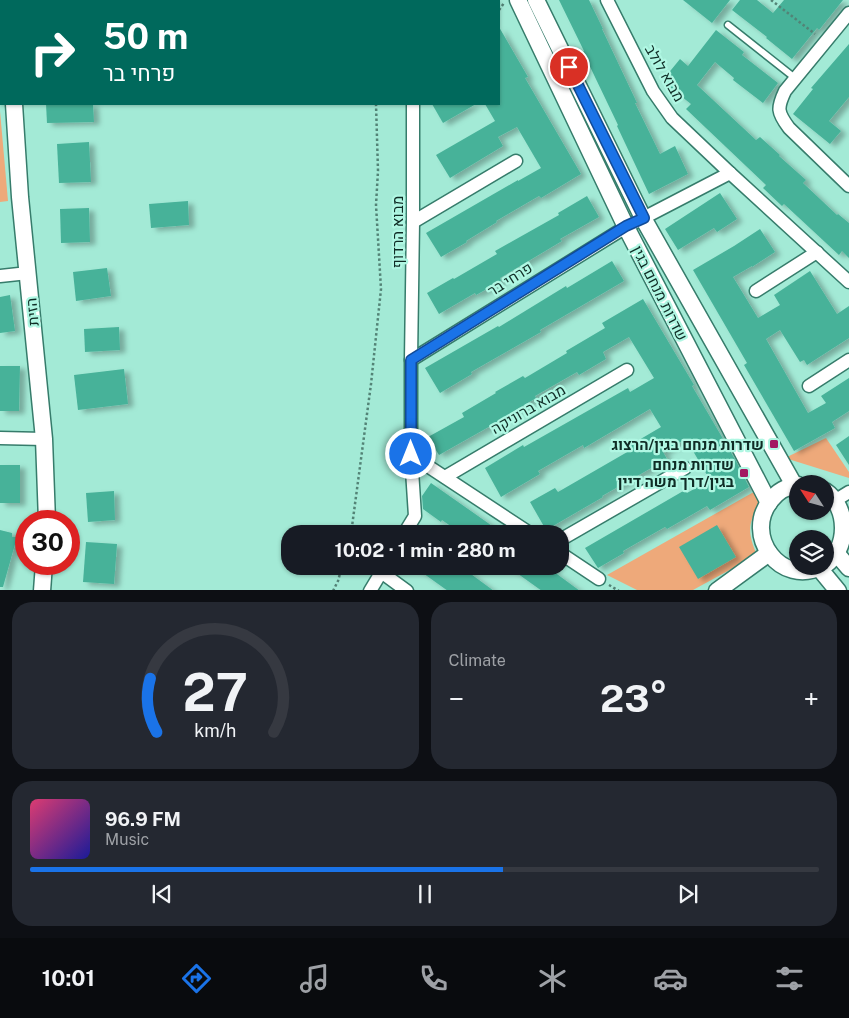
<!DOCTYPE html>
<meta charset="utf-8">
<style>
body{margin:0;font-family:"Public Sans",Heebo,sans-serif;background:#242831;color:#f1f3f6;height:100vh;display:flex;flex-direction:column;font-size:19px;white-space:nowrap}
*{box-sizing:border-box;margin:0}
p{font-size:16px;color:#9ea1a6}
.icon{flex:none;width:28px;height:28px;fill:none;stroke:currentColor;stroke-width:2;stroke-linecap:round;stroke-linejoin:round}
.map{position:relative;height:590px;overflow:hidden}
.sheet{display:flex;flex-direction:column;gap:12px;padding:12px;background:#0d0f14;flex:1}
.sheet>*{flex:none}
.guide{position:absolute;left:0px;top:0px;width:500px;height:105px;box-shadow:0 1px 4px #0004;background:#00695c;color:#fff;overflow:hidden}
.needle{width:32px;rotate:306deg}
.controls{position:absolute;left:789px;top:475px;display:grid;gap:10px}
.controls a{display:grid;place-items:center;width:45px;height:45px;border-radius:50%;background:#171b24;box-shadow:0 1px 4px #0004;font-size:25px}
.speed{position:absolute;left:15px;top:510px;display:flex;gap:10px;font-size:25px;font-weight:700;text-align:center}
.speed>*{display:grid;place-content:center;width:65px;height:65px;border-radius:50%;background:#171b24;box-shadow:0 1px 4px #0004;line-height:1}
.speed .limit{border:8px solid #d22;background:#fff;color:#111}
.pin{position:absolute;display:grid;place-items:center;width:42px;height:42px;color:#fff;margin:-21px;border:2px solid #fff;border-radius:50%;box-shadow:0 1px 5px #0007}
.me{position:absolute;width:55px;margin:-28px;rotate:0deg;stroke-linejoin:round;filter:drop-shadow(0 0 4px #0008)}
.turn{display:flex;align-items:center;gap:18px;height:105px;padding:0 20px;font-size:22px}
.turn .icon{width:65px;height:65px;stroke-width:2.5}
.turn b{display:block;font-size:35px;line-height:42px}
.big{font-size:38px;font-weight:700;line-height:1.1}
.sheet .widget{flex:1;display:flex;flex-direction:column;justify-content:center;gap:8px;min-width:0;padding:0 18px;border-radius:20px;background:#242831}
.sheet .dial{align-items:center;gap:0}
.dial svg{height:130px;overflow:visible;fill:none;stroke:#363941;stroke-width:7;stroke-linecap:round;text-anchor:middle}
.dial text{fill:#f1f3f6;stroke:none}
.song{display:flex;align-items:center;gap:15px}
.cover{width:60px;height:60px;border-radius:8px;background:linear-gradient(135deg,hsl(340 70% 55%),hsl(240 70% 35%))}
.played{height:5px;border-radius:2px;background:linear-gradient(90deg,#1a73e8 60%,#363941 60%)}
.keys{display:flex;justify-content:space-around;direction:ltr}
.heat{display:flex;justify-content:space-between;align-items:center;font-size:28px;direction:ltr}
.sheet .tiles{flex:1;display:grid;gap:12px;grid-template-columns:1fr 1fr}
.widget:last-child{grid-column:span 2}
.trip{position:absolute;left:281px;top:525px;width:288px;height:50px;border-radius:20px;background:#171b24;box-shadow:0 1px 4px #0004;font-weight:700;line-height:50px;text-align:center}
.tabs{display:flex;height:80px;justify-content:space-around;align-items:center;background:#090b0e;color:#9ea1a6}
.tabs .icon{width:35px;height:35px}
.tabs .active{color:#1a73e8}
.tabs b{font-size:22px;color:#f1f3f6}
.map>svg:first-child{display:block}
.green{fill:#eea97a}
.building{fill:#47b299;filter:url(#shadow)}
.lines{fill:none;stroke-linecap:round;stroke-linejoin:round}
.service-casing{stroke:#367c6b;stroke-width:9}
.minor-casing{stroke:#367c6b;stroke-width:15}
.tertiary-casing{stroke:#367c6b;stroke-width:19}
.path{stroke:#538376;stroke-width:2.5;stroke-dasharray:2.5 2.5;stroke-linecap:butt}
.service{stroke:#fff;stroke-width:6}
.minor{stroke:#fff;stroke-width:12}
.tertiary{stroke:#fff;stroke-width:16}
.route-casing{stroke:#114b97;stroke-width:12}
.route{stroke:#1a73e8;stroke-width:9}
.poi-dot{fill:#a31962;stroke:#b0f7e3;stroke-width:2}
.labels{text-anchor:middle;dominant-baseline:central;stroke-width:4.5;stroke-linejoin:round;paint-order:stroke}
.street-label{font-size:15px;fill:#0f2c25;stroke:#b0f7e3}
.poi-label{font-size:15px;font-weight:bold;fill:#0f2c25;stroke:#b0f7e3;text-anchor:end}
</style>
<div class="map">
<svg width="849" height="591" viewBox="0 0 849 591">
<defs>
<filter id="shadow"><feDropShadow dx="5.5" dy="3" stdDeviation="2.5" flood-color="#0004"/></filter>
</defs>
<rect width="100%" height="100%" fill="#a3ead6"/>
<!-- green -->
<g class="green">
<path d="M0 111 8 201 0 202Z"/>
<path d="M826 438 849 472V478L785 458Z"/>
<path d="M759 489 765 498C748 520 746 530 757 555L693 590H637L607 575Z"/>
</g>
<!-- building -->
<g class="building">
<path d="M559 0H589L603 29H602L637 103H635L660 154 675 146 688 174 649 194 617 126 618 125 583 52 584 51Z"/>
<path d="M683 0H730L712 23Z"/>
<path d="M740 0H757L773 13 784 0H843L819 30 817 28 792 59 766 38 767 37 732 10Z"/>
<path d="M499 27 528 77 525 78 581 174 541 198 539 196 496 221 497 222 466 241 467 242 441 257 426 233 518 180V181L541 168 517 127 498 137 503 146 450 178 436 155 495 121 485 104H499Z"/>
<path d="M716 30 744 52 742 55 778 83 763 103 733 80 734 78 715 62 697 85 756 140 760 137 780 155 779 156 806 180 803 183 837 215 838 214 849 223V258L842 251 839 255 784 204 782 206 763 188 766 185 686 109 691 104 662 81 680 59 688 66Z"/>
<path d="M849 44V97L829 121 841 131 830 144 793 114 813 89 811 88Z"/>
<path d="M46 104H93L94 122 47 123Z"/>
<path d="M432 104H476L443 123Z"/>
<path d="M89 142 91 182 59 183 57 144Z"/>
<path d="M720 193 737 219 717 232 714 228 678 250 665 229Z"/>
<path d="M587 196 599 217 560 239 562 241 500 278 501 281 476 295 475 293 439 314 427 293 453 278 454 279 497 254 495 251 559 215 558 213Z"/>
<path d="M188 201 189 225 151 228 149 204Z"/>
<path d="M89 208 90 242 61 243 60 209Z"/>
<path d="M760 229 775 252 752 267V266L733 277 758 318 780 305 774 295 810 271 837 314 849 306V338L807 365 804 360 800 362 780 330 766 339 808 413 826 403 821 396 849 378V411L832 422 835 428 794 451 744 365 747 363 693 270 734 246Z"/>
<path d="M612 261 624 281 540 330 541 332 471 372 472 374 440 393 425 368 498 326 499 327 566 286 567 288Z"/>
<path d="M107 268 111 296 76 301 73 272Z"/>
<path d="M10 295 15 331 0 333V297Z"/>
<path d="M643 299 694 385 692 386 736 461 749 487 710 510 707 506 667 529 665 527 623 551 624 553 598 568 585 548 685 490 687 493 710 480 686 439 663 452 667 459 602 496 603 497 546 530 530 502 555 488 558 492 629 451 627 447 661 427 650 409 584 448 583 445 538 471 540 474 501 497 485 468 523 445 524 447 628 388 630 392 654 378 629 337 603 352 606 359 579 375 577 372 535 396 536 398 501 419V420L439 455 428 437 464 417 462 413 496 393 495 392 523 376 525 378 567 353 566 351 605 328 602 323Z"/>
<path d="M119 327 120 350 85 352 84 329Z"/>
<path d="M0 366H20L19 411H0Z"/>
<path d="M124 369 128 404 78 410 74 375Z"/>
<path d="M849 436V465L836 445Z"/>
<rect x="0" y="465" width="20" height="38"/>
<path d="M431 483 488 523 502 534H462L442 520 441 522 423 509 422 496Z"/>
<path d="M114 491 115 520 88 522 86 493Z"/>
<path d="M717 525 736 557 698 579 679 547Z"/>
<path d="M0 530 12 533V537H17L3 587H0Z"/>
<path d="M86 542 117 544 114 584 83 582Z"/>
<path d="M413 566H460L494 591H448Z"/>
<path d="M507 566H546L580 591H542Z"/>
</g>
<g class="lines">
<defs>
<path id="service" d="M728 25 795 78"/>
<g id="minor">
<path d="M607 0 653 91 672 118 730 173 849 282"/>
<path d="M849 13 785 91C777 108 777 112 789 128L849 186"/>
<path d="M413 222 516 161"/>
<path d="M0 276 28 273"/>
<path d="M756 291 817 252"/>
<path d="M411 360 626 227 730 173"/>
<path d="M809 386 849 360"/>
<path d="M0 438 44 439"/>
<path d="M411 455 531 534"/>
<path d="M445 477 627 370"/>
<path d="M836 500 849 492"/>
<path d="M404 534 415 516 411 455V360L413 222V104"/>
<path d="M560 540 685 468"/>
<path d="M560 553 599 579"/>
<path d="M381 572 407 591"/>
<path d="M370 591 385 566"/>
</g>
<g id="tertiary">
<path d="M3 0 4 1"/>
<path d="M518 0 626 227 769 503"/>
<path d="M536 0 643 218 794 485"/>
<path d="M14 104 20 197 44 439 47 521"/>
<path d="M798 485C787 486 777 492 771 500 742 535 781 588 822 566"/>
<path d="M825 491C849 507 849 549 825 565"/>
<path d="M837 554 849 568"/>
<path d="M819 568 838 591"/>
<path d="M42 591 44 564"/>
<path d="M717 591 769 553"/>
</g>
</defs>
<!-- service casing -->
<use href="#service" class="service-casing"/>
<!-- minor casing -->
<use href="#minor" class="minor-casing"/>
<!-- tertiary casing -->
<use href="#tertiary" class="tertiary-casing"/>
<!-- path -->
<g class="path">
<path d="M771 0 815 34"/>
<path d="M379 1V0"/>
<path d="M499 10 504 3"/>
<path d="M0 62 1 74"/>
<path d="M351 534 371 384 381 289 376 205 378 171 376 104"/>
<path d="M609 585 619 591"/>
<path d="M333 591 338 581 342 566"/>
</g>
<!-- service -->
<use href="#service" class="service"/>
<!-- minor -->
<use href="#minor" class="minor"/>
<!-- tertiary -->
<use href="#tertiary" class="tertiary"/>
</g>
<g class="lines">
<defs>
<path id="route" d="M411 454V360L626 226 644 218 569 67"/>
</defs>
<!-- route casing -->
<use href="#route" class="route-casing"/>
<!-- route -->
<use href="#route" class="route"/>
</g>
<!-- markers -->
<g class="poi-dot">
<rect x="769" y="439" width="10" height="10" rx="2.5"/>
<rect x="739" y="468" width="10" height="10" rx="2.5"/>
</g>
<g class="labels">
<!-- street labels -->
<g class="street-label">
<text transform="translate(665 73) rotate(60)">מבוא לולב</text>
<text transform="translate(397 232) rotate(-90)">מבוא הרדוף</text>
<text transform="translate(510 279) rotate(-32)">פרחי בר</text>
<text transform="translate(660 293) rotate(63)">שדרות מנחם בגין</text>
<text transform="translate(32 312) rotate(-95)">הזית</text>
<text transform="translate(528 409) rotate(-30)">מבוא ברוניקה</text>
</g>
<!-- poi labels -->
<g class="poi-label">
<text x="764" y="444">שדרות מנחם בגין/הרצוג</text>
<text x="734" y="464">שדרות מנחם<tspan x="734" dy="17">בגין/דרך משה דיין</tspan></text>
</g>
</g>
</svg>
<div class="controls">
<a><svg class="needle" viewBox="-14 -14 28 28"><path d="M0-13l5 13h-10z" fill="#e53935"/><path d="M0 13l5-13h-10z" fill="#9ea1a6"/></svg></a>
<a><svg class="icon" aria-label="layers" viewBox="0 0 24 24"><path d="M12 4l9 5-9 5-9-5zM3 14l9 5 9-5"/></svg></a>
</div>
<div class="speed"><div class="limit">30</div></div>
<div class="pin" style="left:569px;top:67px;background:#d93025"><svg class="icon" aria-label="arrive" viewBox="0 0 24 24"><path d="M6 21V4h12l-3 4 3 4H6"/></svg></div>
<svg class="me" style="left:411px;top:454px" viewBox="-20 -20 40 40"><circle r="17" fill="#1a73e8" stroke="#fff" stroke-width="3"/><path d="M0-11L8 9 0 5-8 9z" fill="#fff"/></svg>
<div class="trip">10:02 · 1 min · 280 m</div>
<div class="guide">
<div class="turn"><svg class="icon" aria-label="right" viewBox="0 0 24 24"><path d="M7 20v-9h11M14 6l5 5-5 5"/></svg><div><b>50 m</b>פרחי בר</div></div>
</div>
</div>
<section class="sheet">
<div class="tiles">
<div class="widget dial"><svg viewBox="0 0 100 80">
<path d="M14 69A42 42 0 1 1 86 69"/>
<path d="M14 69A42 42 0 0 1 10 36" stroke="#1a73e8"/>
<text x="50" y="56" font-size="32" font-weight="700">27</text>
<text x="50" y="72" font-size="11">km/h</text>
</svg></div>
<div class="widget"><p>Climate</p>
<div class="heat"><a>−</a><b class="big">23°</b><a>+</a></div>
</div>
<div class="widget">
<div class="song"><i class="cover"></i><div><b>96.9 FM</b><p>Music</p></div></div>
<div class="played"></div>
<div class="keys"><svg class="icon" aria-label="previous" viewBox="0 0 24 24"><path d="M18 5L8 12l10 7zM5 5v14"/></svg><svg class="icon" aria-label="pause" viewBox="0 0 24 24"><path d="M8 5v14M16 5v14"/></svg><svg class="icon" aria-label="next" viewBox="0 0 24 24"><path d="M6 5l10 7-10 7zM19 5v14"/></svg></div>
</div>
</div>
</section>
<nav class="tabs">
<b>10:01</b>
<svg class="icon active" aria-label="directions" viewBox="0 0 24 24"><path d="M12 3l9 9-9 9-9-9zM9 14v-3h6M13 9l2 2-2 2"/></svg>
<svg class="icon" aria-label="music" viewBox="0 0 24 24"><path d="M9 18V5l10-2v13"/><circle cx="6" cy="18" r="3"/><circle cx="16" cy="16" r="3"/></svg>
<svg class="icon" aria-label="phone" viewBox="0 0 24 24"><path d="M5 4h4l2 5-3 2q2 4 5 5l2-3 5 2v4C11 20 4 13 5 4z"/></svg>
<svg class="icon" aria-label="climate" viewBox="0 0 24 24"><path d="M12 3v18M4 7l16 10M4 17L20 7"/></svg>
<svg class="icon" aria-label="car" viewBox="0 0 24 24"><path d="M5 17H2v-5l4-1 3-4h7l3 4 3 1v5h-3M9 17h6M6 11h13"/><circle cx="7" cy="17" r="2"/><circle cx="17" cy="17" r="2"/></svg>
<svg class="icon" aria-label="filters" viewBox="0 0 24 24"><path d="M4 7h16M4 17h16"/><circle cx="9" cy="7" r="2"/><circle cx="15" cy="17" r="2"/></svg>
</nav>
